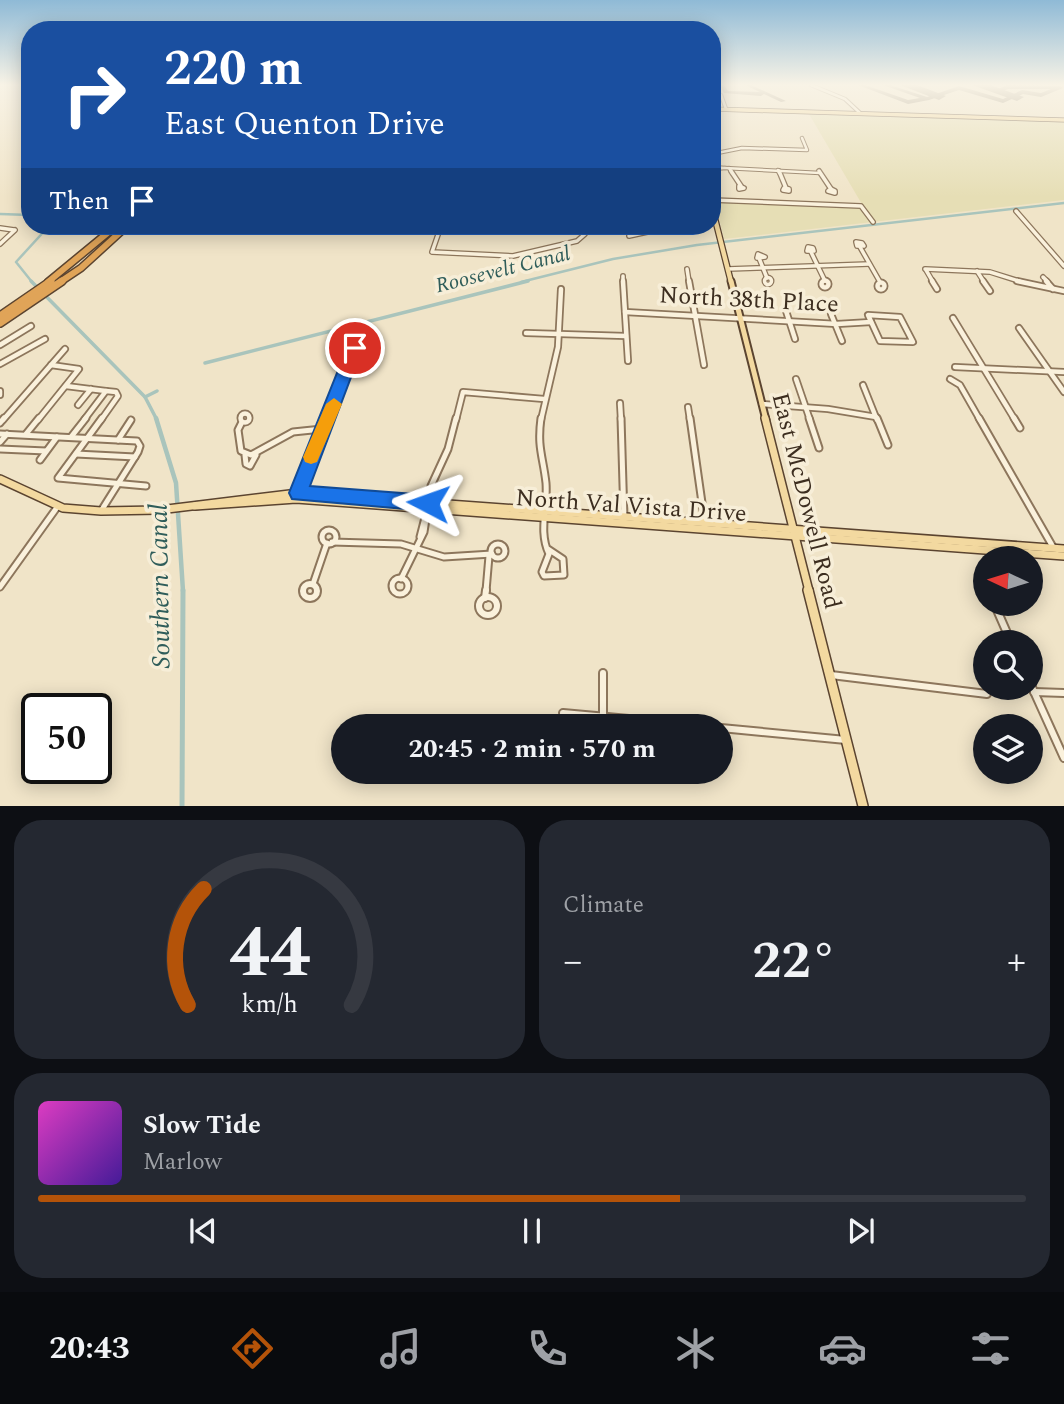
<!DOCTYPE html>
<meta charset="utf-8">
<style>
body{margin:0;font-family:Spectral,serif;background:#242831;color:#f1f3f6;height:100vh;display:flex;flex-direction:column;font-size:26px;white-space:nowrap}
*{box-sizing:border-box;margin:0}
p{font-size:23px;color:#9ea1a6}
.icon{flex:none;width:38px;height:38px;fill:none;stroke:currentColor;stroke-width:2;stroke-linecap:round;stroke-linejoin:round}
.map{position:relative;height:806px;overflow:hidden}
.panel{display:flex;flex-direction:column;gap:14px;padding:14px;background:#0d0f14;flex:1}
.panel>*{flex:none}
.banner{position:absolute;left:21px;top:21px;width:700px;height:214px;border-radius:28px;box-shadow:0 4px 18px #0003;background:#1a4fa0;color:#fff;overflow:hidden}
.needle{width:46px;rotate:274deg}
.buttons{position:absolute;left:973px;top:546px;display:grid;gap:14px}
.buttons a{display:grid;place-items:center;width:70px;height:70px;border-radius:50%;background:#171b24;box-shadow:0 4px 18px #0003;font-size:35px}
.speed{position:absolute;left:21px;top:693px;display:flex;gap:14px;font-size:35px;font-weight:700;text-align:center}
.speed>*{display:grid;place-content:center;width:91px;height:91px;border-radius:50%;background:#171b24;box-shadow:0 4px 18px #0003;line-height:1}
.speed .limit{border:4px solid #111;border-radius:10px;background:#fff;color:#111}
.pin{position:absolute;display:grid;place-items:center;width:60px;height:60px;color:#fff;margin:-30px;border:4px solid #fff;border-radius:50%;box-shadow:0 2px 7px #0007}
.me{position:absolute;width:77px;margin:-38px;rotate:274deg;stroke-linejoin:round;filter:drop-shadow(0 0 5px #0008)}
.turn{display:flex;align-items:center;gap:24px;height:147px;padding:0 28px;font-size:32px}
.turn .icon{width:91px;height:91px;stroke-width:2.5}
.turn b{display:block;font-size:49px;line-height:60px}
.then{display:flex;align-items:center;height:66px;padding:0 28px;background:#0003;gap:14px;font-size:26px}
.big{font-size:52px;font-weight:700;line-height:1.1}
.panel .card{flex:1;display:flex;flex-direction:column;justify-content:center;gap:10px;min-width:0;padding:0 24px;border-radius:28px;background:#242831}
.panel .dial{align-items:center;gap:0}
.dial svg{height:182px;overflow:visible;fill:none;stroke:#363941;stroke-width:7;stroke-linecap:round;text-anchor:middle}
.dial text{fill:#f1f3f6;stroke:none}
.song{display:flex;align-items:center;gap:21px}
.cover{width:84px;height:84px;border-radius:10px;background:linear-gradient(135deg,hsl(310 70% 55%),hsl(260 70% 35%))}
.played{height:7px;border-radius:4px;background:linear-gradient(90deg,#b45309 65%,#363941 65%)}
.keys{display:flex;justify-content:space-around;direction:ltr}
.heat{display:flex;justify-content:space-between;align-items:center;font-size:38px;direction:ltr}
.panel .tiles{flex:1;display:grid;gap:14px;grid-template-columns:1fr 1fr}
.card:last-child{grid-column:span 2}
.trip{position:absolute;left:331px;top:714px;width:402px;height:70px;border-radius:35px;background:#171b24;box-shadow:0 4px 18px #0003;font-weight:700;line-height:70px;text-align:center}
.dock{display:flex;height:112px;justify-content:space-around;align-items:center;background:#090b0e;color:#9ea1a6}
.dock .icon{width:49px;height:49px}
.dock .current{color:#b45309}
.dock b{font-size:32px;color:#f1f3f6}
.map>svg:first-child{display:block}
.farmland{fill:#e6deb5}
.lines{fill:none;stroke-linecap:round;stroke-linejoin:round}
.canal-far3{stroke:#a9c4bc;stroke-width:2.5}
.canal-far2{stroke:#a9c4bc;stroke-width:3.5}
.canal-far1{stroke:#a9c4bc;stroke-width:4.5}
.canal{stroke:#a9c4bc;stroke-width:5}
.taxiway{fill:#968974;fill-rule:evenodd}
.runway{fill:#968974;fill-rule:evenodd}
.minor-far4-casing{stroke:#8d765c;stroke-width:4.5}
.minor-far3-casing{stroke:#8d765c;stroke-width:6}
.minor-far2-casing{stroke:#8d765c;stroke-width:8}
.minor-far1-casing{stroke:#8d765c;stroke-width:9}
.minor-casing{stroke:#8d765c;stroke-width:10}
.major-far4-casing{stroke:#5b4430;stroke-width:5}
.major-far3-casing{stroke:#5b4430;stroke-width:7}
.major-far2-casing{stroke:#5b4430;stroke-width:9}
.major-far1-casing{stroke:#5b4430;stroke-width:10}
.major-casing{stroke:#5b4430;stroke-width:12}
.highway-far1-casing{stroke:#5b4430;stroke-width:9}
.highway-casing{stroke:#5b4430;stroke-width:10}
.minor-far4{stroke:#faf1dc;stroke-width:2.5}
.minor-far3{stroke:#faf1dc;stroke-width:3.5}
.minor-far2{stroke:#faf1dc;stroke-width:4.5}
.minor-far1{stroke:#faf1dc;stroke-width:5}
.minor{stroke:#faf1dc;stroke-width:6}
.major-far4{stroke:#f3d9a0;stroke-width:3.5}
.major-far3{stroke:#f3d9a0;stroke-width:4.5}
.major-far2{stroke:#f3d9a0;stroke-width:5}
.major-far1{stroke:#f3d9a0;stroke-width:7}
.major{stroke:#f3d9a0;stroke-width:9}
.highway-far1{stroke:#e0a458;stroke-width:6}
.highway{stroke:#e0a458;stroke-width:7}
.route{fill:#1a73e8;stroke:#114b97;stroke-width:2}
.slow{fill:#f59e0b}
.labels{text-anchor:middle;dominant-baseline:central;stroke-width:7;stroke-linejoin:round;paint-order:stroke}
.far-water-label{font-size:21px;font-style:italic;fill:#2f5d5a;stroke:#f7eed8}
.street-label{font-size:24px;fill:#3d2e20;stroke:#f7eed8}
.water-label{font-size:26px;font-style:italic;fill:#2f5d5a;stroke:#f7eed8}
</style>
<div class="map">
<svg width="1064" height="806" viewBox="0 0 1064 806">
<rect width="100%" height="100%" fill="#f0e4c8"/>
<!-- farmland -->
<path class="farmland" d="M809 114 1064 122V200L724 239 715 201 863 206Z"/>
<g class="lines">
<!-- canal-far3 -->
<g class="canal-far3">
<path d="M0 214 30 215"/>
<path d="M32 282 16 262 49 226"/>
<path d="M521 282 613 259 697 245 1064 203"/>
</g>
<!-- canal-far2 -->
<g class="canal-far2">
<path d="M31 281 145 397 157 420"/>
<path d="M205 363 528 281"/>
<path d="M145 397 157 391"/>
</g>
<!-- canal-far1 -->
<path class="canal-far1" d="M156 418 176 483 183 591"/>
<!-- canal -->
<path class="canal" d="M182 806 183 590"/>
<!-- taxiway -->
<g class="taxiway">
<path d="M720 85H724L728 91 760 92 745 85H751L786 101 781 102 764 94 761 96 724 93Z"/>
<path d="M858 85H865L908 100 920 98 883 85H890L927 97 959 86 1003 99 1022 90 1041 93 1051 89H1008L997 93 994 91 1007 85 1060 86 1063 88 1041 97 1023 94 1003 103 959 90 929 100 908 104Z"/>
</g>
<!-- runway -->
<g class="runway">
<path d="M900 85H917L946 96 939 100Z"/>
<path d="M972 85H990L1024 97 1017 101Z"/>
</g>
<defs>
<g id="minor-far4">
<path d="M811 85 845 99 860 113"/>
<path d="M721 95 726 109"/>
<path d="M712 154 742 148 807 150 802 138"/>
<path d="M712 167 725 168 712 169"/>
<path d="M725 168 820 173"/>
<path d="M729 168 732 173"/>
<path d="M778 170 779 173"/>
</g>
<g id="minor-far3">
<path d="M731 171 741 186"/>
<path d="M779 171 786 188"/>
<path d="M819 171 831 189"/>
<path d="M739 186 744 188 739 189Z"/>
<path d="M784 188 789 189V191L783 190Z"/>
<path d="M831 189 835 191V193L828 191Z"/>
<path d="M712 200 861 206 873 222"/>
<path d="M1016 211 1064 266"/>
<path d="M402 226 440 229"/>
<path d="M441 226 432 252 513 256 577 241 585 234V226"/>
<path d="M0 228 14 230"/>
<path d="M629 236 652 231 653 226"/>
<path d="M856 242 862 243 864 246H857Z"/>
<path d="M0 244 15 230"/>
<path d="M808 247 813 248 814 251H807Z"/>
<path d="M860 247 880 282"/>
<path d="M811 252 825 281"/>
<path d="M758 254 765 257 757 258Z"/>
<path d="M759 258 767 278"/>
<path d="M687 269 689 282"/>
<path d="M728 269 869 264"/>
<path d="M925 269 990 272 1022 282"/>
<path d="M926 270 933 282"/>
<path d="M977 271 984 282"/>
<path d="M623 276V282"/>
<path d="M1043 277 1048 282"/>
<circle cx="768" cy="281" r="3.5"/>
</g>
<g id="minor-far2">
<circle cx="825" cy="284" r="3.5"/>
<path d="M623 281 628 361"/>
<path d="M689 281 704 365"/>
<path d="M932 281 937 289"/>
<path d="M983 281 990 291"/>
<path d="M1017 281 1064 291"/>
<path d="M1046 281 1053 289"/>
<circle cx="881" cy="286" r="3.5"/>
<path d="M786 311 795 339"/>
<path d="M625 312 837 324 871 322"/>
<path d="M831 314 842 341"/>
<path d="M868 315 900 317 913 342 880 341Z"/>
<path d="M953 318 1015 420"/>
<path d="M1019 328 1064 392"/>
<path d="M526 333 626 336"/>
<path d="M0 345 31 326"/>
<path d="M0 364 45 339"/>
<path d="M955 367 1064 372"/>
<path d="M796 379 810 420"/>
<path d="M950 379 960 385 980 420"/>
<path d="M863 385 877 420"/>
<path d="M66 386 106 391"/>
<path d="M0 391V395"/>
<path d="M620 403 621 420"/>
<path d="M762 404 828 409 876 417"/>
<path d="M78 405 91 389"/>
<path d="M688 407 690 420"/>
<circle cx="245" cy="418" r="4.5"/>
<path d="M3 420 65 349"/>
<path d="M38 420 79 369 51 365"/>
<path d="M84 420 106 391 116 392 118 396 101 420"/>
<path d="M326 420 362 327"/>
<path d="M456 420 463 392 544 399"/>
<path d="M541 420 558 347 561 289"/>
</g>
<g id="minor-far1">
<path d="M102 418 58 478 146 486"/>
<path d="M541 418C537 448 543 456 546 483 548 508 538 531 549 554L542 572 544 576 564 575 563 559 548 549"/>
<path d="M621 418 624 518"/>
<path d="M690 418 705 524"/>
<path d="M809 418 819 448"/>
<path d="M877 418 888 445"/>
<path d="M979 418 1053 547"/>
<path d="M1014 418 1020 428"/>
<path d="M242 422 238 430 241 451 251 455 293 432 322 429"/>
<path d="M0 423 4 418"/>
<path d="M0 434 137 441 140 446 138 452 101 511"/>
<path d="M26 434 39 418"/>
<path d="M71 437 86 418"/>
<path d="M118 440 131 420"/>
<path d="M0 442 7 434"/>
<path d="M0 449 46 451"/>
<path d="M76 454 135 457"/>
<path d="M245 455 246 464 250 466 256 455"/>
<path d="M40 460 57 437"/>
<path d="M298 493 327 418"/>
<circle cx="329" cy="537" r="7"/>
<path d="M420 537 427 510"/>
<path d="M332 542 401 544 444 557 492 554"/>
<circle cx="498" cy="551" r="7"/>
<circle cx="400" cy="586" r="8"/>
<path d="M401 579 424 532 431 486 448 449 456 418"/>
<path d="M313 584 327 543"/>
<path d="M0 587 58 506"/>
<path d="M486 591 489 556"/>
</g>
<g id="minor">
<circle cx="310" cy="591" r="7"/>
<circle cx="488" cy="606" r="9"/>
<path d="M485 598 486 590"/>
<path d="M997 610 1011 642"/>
<path d="M603 673V717"/>
<path d="M831 675 987 694"/>
<path d="M1031 685 1064 758"/>
<path d="M1034 692 1064 693"/>
<path d="M563 713 706 726"/>
<path d="M721 728 846 740"/>
</g>
<path id="major-far4" d="M712 109 1064 120"/>
<path id="major-far3" d="M712 207 731 282"/>
<path id="major-far2" d="M731 281 766 420"/>
<g id="major-far1">
<path d="M765 418 809 591"/>
<path d="M0 479 63 508 101 511 159 510 298 493 1064 549"/>
<path d="M195 506 296 499 1064 556"/>
</g>
<path id="major" d="M808 590 863 806"/>
<g id="highway-far1">
<path d="M48 282 116 226"/>
<path d="M60 282 81 268 127 226"/>
</g>
<g id="highway">
<path d="M0 316 51 281"/>
<path d="M0 323 62 281"/>
</g>
</defs>
<!-- minor-far4 casing -->
<use href="#minor-far4" class="minor-far4-casing"/>
<!-- minor-far3 casing -->
<use href="#minor-far3" class="minor-far3-casing"/>
<!-- minor-far2 casing -->
<use href="#minor-far2" class="minor-far2-casing"/>
<!-- minor-far1 casing -->
<use href="#minor-far1" class="minor-far1-casing"/>
<!-- minor casing -->
<use href="#minor" class="minor-casing"/>
<!-- major-far4 casing -->
<use href="#major-far4" class="major-far4-casing"/>
<!-- major-far3 casing -->
<use href="#major-far3" class="major-far3-casing"/>
<!-- major-far2 casing -->
<use href="#major-far2" class="major-far2-casing"/>
<!-- major-far1 casing -->
<use href="#major-far1" class="major-far1-casing"/>
<!-- major casing -->
<use href="#major" class="major-casing"/>
<!-- highway-far1 casing -->
<use href="#highway-far1" class="highway-far1-casing"/>
<!-- highway casing -->
<use href="#highway" class="highway-casing"/>
<!-- minor-far4 -->
<use href="#minor-far4" class="minor-far4"/>
<!-- minor-far3 -->
<use href="#minor-far3" class="minor-far3"/>
<!-- minor-far2 -->
<use href="#minor-far2" class="minor-far2"/>
<!-- minor-far1 -->
<use href="#minor-far1" class="minor-far1"/>
<!-- minor -->
<use href="#minor" class="minor"/>
<!-- major-far4 -->
<use href="#major-far4" class="major-far4"/>
<!-- major-far3 -->
<use href="#major-far3" class="major-far3"/>
<!-- major-far2 -->
<use href="#major-far2" class="major-far2"/>
<!-- major-far1 -->
<use href="#major-far1" class="major-far1"/>
<!-- major -->
<use href="#major" class="major"/>
<!-- highway-far1 -->
<use href="#highway-far1" class="highway-far1"/>
<!-- highway -->
<use href="#highway" class="highway"/>
</g>
<!-- sky -->
<linearGradient id="sky" x2="0" y2="1"><stop stop-color="#8fbad6"/><stop offset="0.43" stop-color="#f8f3e6"/><stop offset="1" stop-color="#f8f3e6" stop-opacity="0"/></linearGradient>
<rect width="1064" height="197" fill="url(#sky)"/>
<!-- route -->
<path class="route" d="M355 343 362 348 310 486 428 495 435 497 438 503 435 509 428 511 292 499 289 493 347 348Z"/>
<!-- slow -->
<path class="slow" d="M334 398 342 404 317 462 311 464 305 462 303 457 326 404Z"/>
<g class="labels">
<!-- far-water labels -->
<g class="far-water-label">
<text transform="translate(503 270) rotate(-14)">Roosevelt Canal</text>
</g>
<!-- street labels -->
<g class="street-label">
<text transform="translate(749 300) rotate(3)">North 38th Place</text>
<text transform="translate(806 501) rotate(76)">East McDowell Road</text>
<text transform="translate(631 506) rotate(4)">North Val Vista Drive</text>
</g>
<!-- water labels -->
<g class="water-label">
<text transform="translate(160 586) rotate(-91)">Southern Canal</text>
</g>
</g>
</svg>
<div class="buttons">
<a><svg class="needle" viewBox="-14 -14 28 28"><path d="M0-13l5 13h-10z" fill="#e53935"/><path d="M0 13l5-13h-10z" fill="#9ea1a6"/></svg></a>
<a><svg class="icon" aria-label="search" viewBox="0 0 24 24"><circle cx="10" cy="10" r="6"/><path d="M15 15l6 6"/></svg></a>
<a><svg class="icon" aria-label="layers" viewBox="0 0 24 24"><path d="M12 4l9 5-9 5-9-5zM3 14l9 5 9-5"/></svg></a>
</div>
<div class="speed"><div class="limit">50</div></div>
<div class="pin" style="left:355px;top:348px;background:#d93025"><svg class="icon" aria-label="arrive" viewBox="0 0 24 24"><path d="M6 21V4h12l-3 4 3 4H6"/></svg></div>
<svg class="me" style="left:428px;top:503px" viewBox="-20 -20 40 40"><path d="M0-17L14 15 0 8-14 15z" fill="#1a73e8" stroke="#fff" stroke-width="4"/></svg>
<div class="trip">20:45 · 2 min · 570 m</div>
<div class="banner">
<div class="turn"><svg class="icon" aria-label="right" viewBox="0 0 24 24"><path d="M7 20v-9h11M14 6l5 5-5 5"/></svg><div><b>220 m</b>East Quenton Drive</div></div>
<div class="then">Then<svg class="icon" aria-label="arrive" viewBox="0 0 24 24"><path d="M6 21V4h12l-3 4 3 4H6"/></svg></div>
</div>
</div>
<section class="panel">
<div class="tiles">
<div class="card dial"><svg viewBox="0 0 100 80">
<path d="M14 69A42 42 0 1 1 86 69"/>
<path d="M14 69A42 42 0 0 1 21 18" stroke="#b45309"/>
<text x="50" y="56" font-size="32" font-weight="700">44</text>
<text x="50" y="72" font-size="11">km/h</text>
</svg></div>
<div class="card"><p>Climate</p>
<div class="heat"><a>−</a><b class="big">22°</b><a>+</a></div>
</div>
<div class="card">
<div class="song"><i class="cover"></i><div><b>Slow Tide</b><p>Marlow</p></div></div>
<div class="played"></div>
<div class="keys"><svg class="icon" aria-label="previous" viewBox="0 0 24 24"><path d="M18 5L8 12l10 7zM5 5v14"/></svg><svg class="icon" aria-label="pause" viewBox="0 0 24 24"><path d="M8 5v14M16 5v14"/></svg><svg class="icon" aria-label="next" viewBox="0 0 24 24"><path d="M6 5l10 7-10 7zM19 5v14"/></svg></div>
</div>
</div>
</section>
<nav class="dock">
<b>20:43</b>
<svg class="icon current" aria-label="directions" viewBox="0 0 24 24"><path d="M12 3l9 9-9 9-9-9zM9 14v-3h6M13 9l2 2-2 2"/></svg>
<svg class="icon" aria-label="music" viewBox="0 0 24 24"><path d="M9 18V5l10-2v13"/><circle cx="6" cy="18" r="3"/><circle cx="16" cy="16" r="3"/></svg>
<svg class="icon" aria-label="phone" viewBox="0 0 24 24"><path d="M5 4h4l2 5-3 2q2 4 5 5l2-3 5 2v4C11 20 4 13 5 4z"/></svg>
<svg class="icon" aria-label="climate" viewBox="0 0 24 24"><path d="M12 3v18M4 7l16 10M4 17L20 7"/></svg>
<svg class="icon" aria-label="car" viewBox="0 0 24 24"><path d="M5 17H2v-5l4-1 3-4h7l3 4 3 1v5h-3M9 17h6M6 11h13"/><circle cx="7" cy="17" r="2"/><circle cx="17" cy="17" r="2"/></svg>
<svg class="icon" aria-label="filters" viewBox="0 0 24 24"><path d="M4 7h16M4 17h16"/><circle cx="9" cy="7" r="2"/><circle cx="15" cy="17" r="2"/></svg>
</nav>
